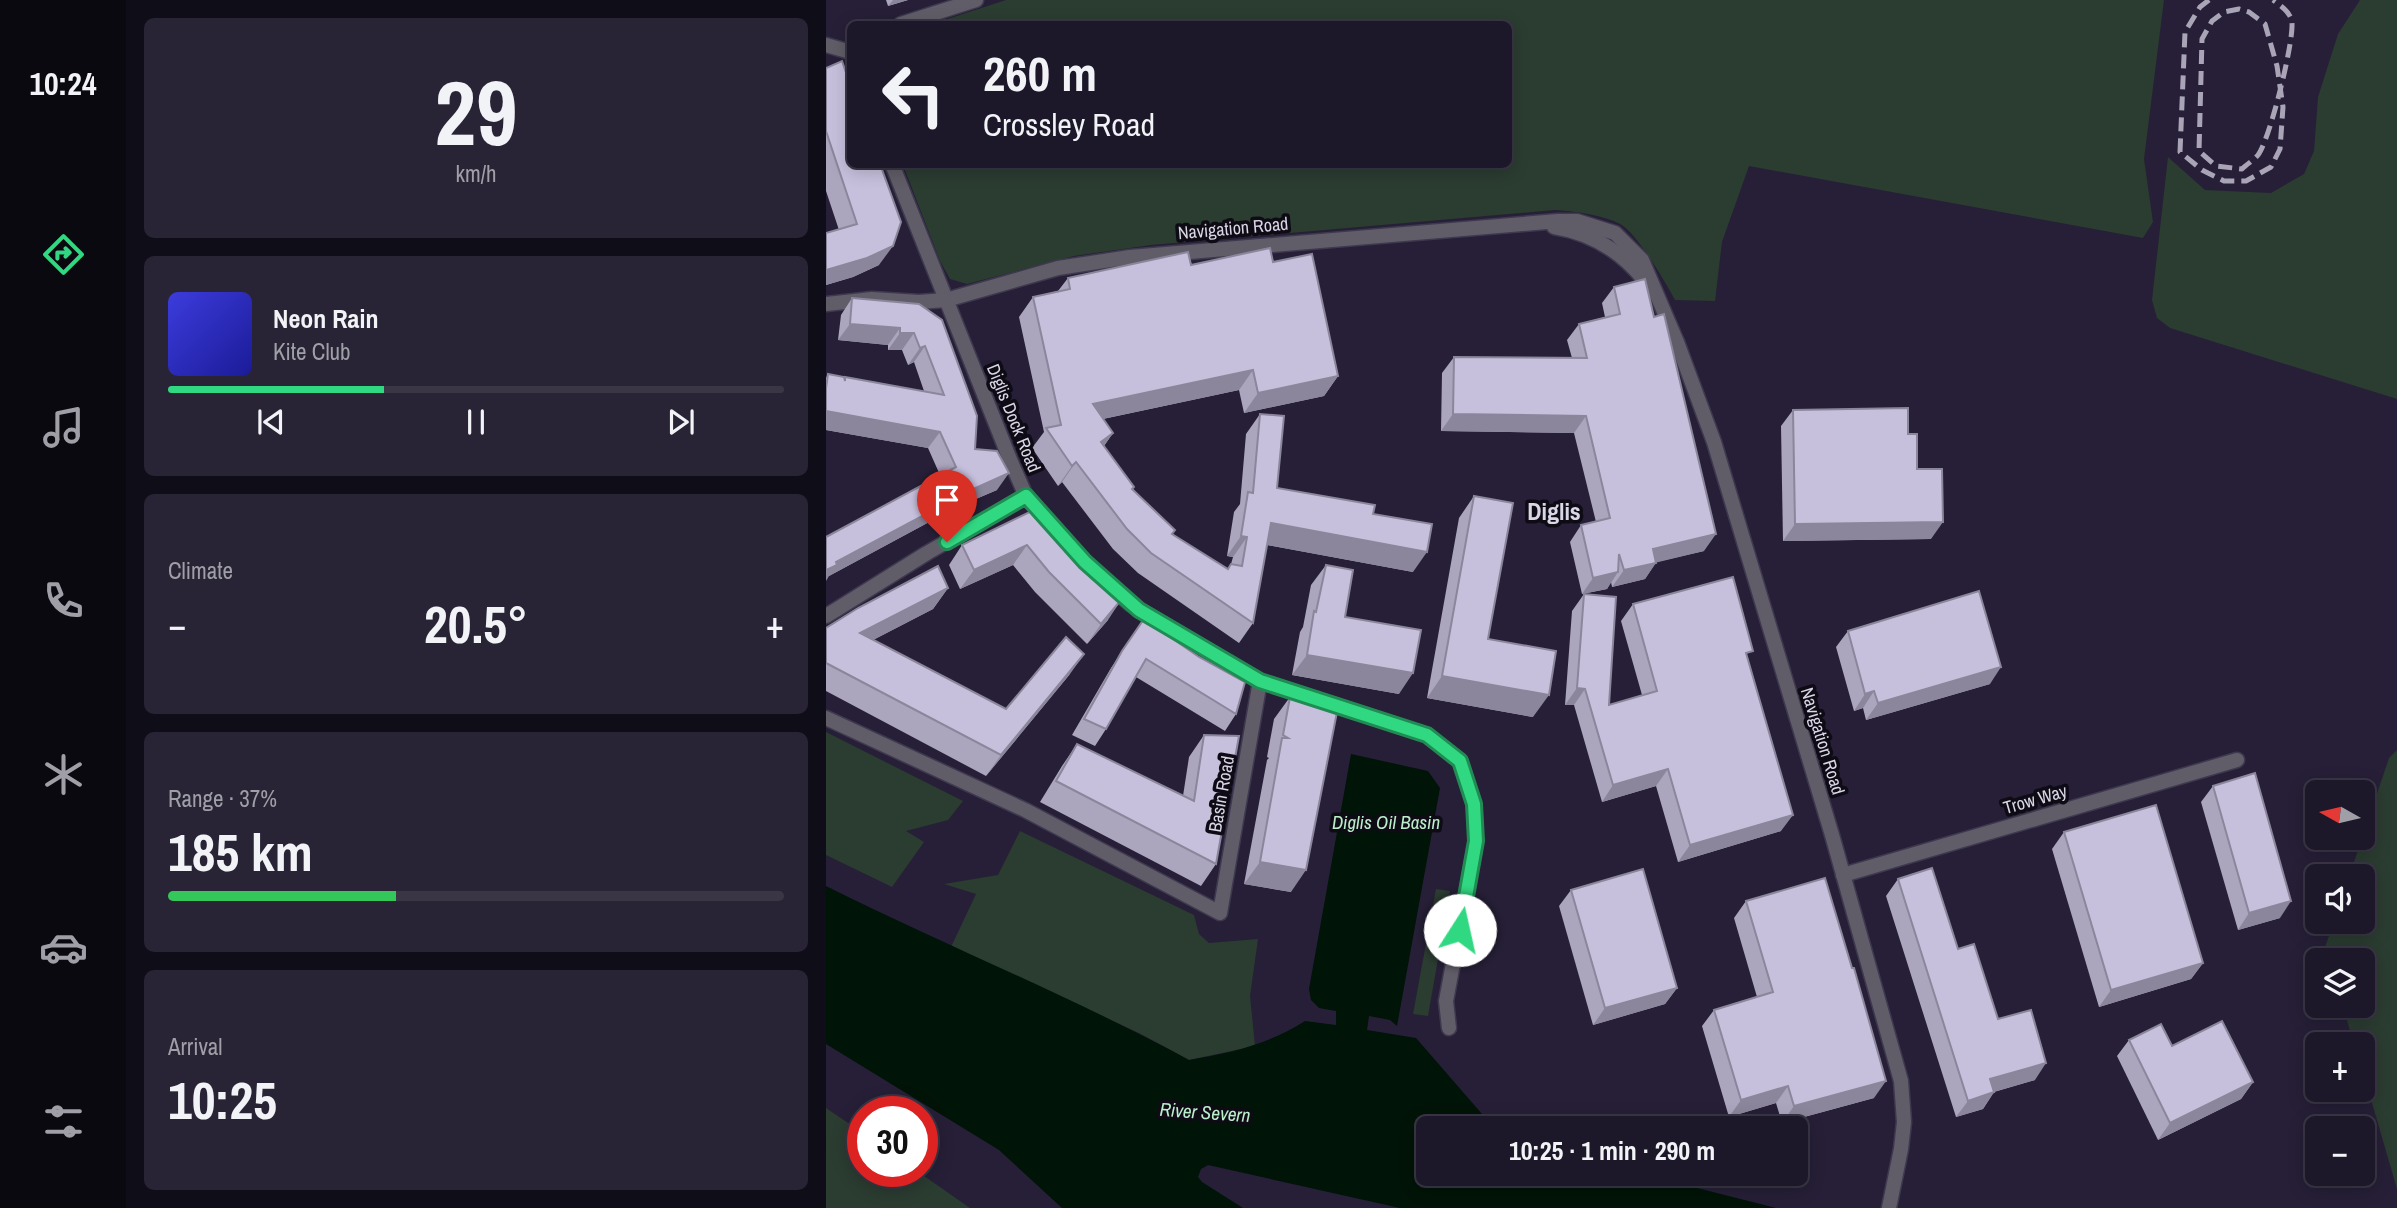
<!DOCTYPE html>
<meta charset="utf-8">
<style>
body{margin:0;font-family:"Archivo Narrow",sans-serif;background:#292435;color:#f1f3f6;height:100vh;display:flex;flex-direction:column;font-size:26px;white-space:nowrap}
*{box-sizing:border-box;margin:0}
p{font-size:23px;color:#a09fa8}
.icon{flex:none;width:38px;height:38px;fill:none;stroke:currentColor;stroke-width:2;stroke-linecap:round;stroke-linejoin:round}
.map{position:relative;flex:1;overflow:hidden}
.details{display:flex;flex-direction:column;gap:18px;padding:18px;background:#0f0d17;width:700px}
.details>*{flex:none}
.top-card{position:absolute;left:21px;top:21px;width:665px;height:147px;border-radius:10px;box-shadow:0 4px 18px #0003,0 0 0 2px #3a3646;background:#1c1729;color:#f1f3f6;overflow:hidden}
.needle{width:46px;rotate:278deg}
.fabs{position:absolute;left:1479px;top:780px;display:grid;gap:14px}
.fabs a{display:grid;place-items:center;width:70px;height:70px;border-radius:10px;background:#1c1729;box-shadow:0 4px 18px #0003,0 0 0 2px #3a3646;font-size:35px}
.speed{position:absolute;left:21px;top:1096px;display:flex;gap:14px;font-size:35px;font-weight:700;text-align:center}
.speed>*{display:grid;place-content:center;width:91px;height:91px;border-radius:50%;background:#1c1729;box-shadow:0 4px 18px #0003,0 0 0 2px #3a3646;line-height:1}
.speed .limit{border:10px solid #d22;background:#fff;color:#111}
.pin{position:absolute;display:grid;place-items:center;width:60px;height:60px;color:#fff;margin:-72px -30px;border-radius:50% 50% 50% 0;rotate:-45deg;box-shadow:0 0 7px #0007}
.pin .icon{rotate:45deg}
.me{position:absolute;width:77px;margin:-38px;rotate:10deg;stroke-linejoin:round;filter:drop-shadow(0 0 5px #0008)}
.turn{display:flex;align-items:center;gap:24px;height:147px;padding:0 21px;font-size:32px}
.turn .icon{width:91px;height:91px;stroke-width:2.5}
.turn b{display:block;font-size:49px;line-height:60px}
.big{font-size:52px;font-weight:700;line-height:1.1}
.details .card{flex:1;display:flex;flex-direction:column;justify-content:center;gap:10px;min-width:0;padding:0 24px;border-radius:10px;background:#292435}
.details .dial{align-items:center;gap:0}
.dial b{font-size:91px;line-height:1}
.song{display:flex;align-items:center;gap:21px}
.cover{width:84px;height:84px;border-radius:10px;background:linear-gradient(135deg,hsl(240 70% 55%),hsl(240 70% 35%))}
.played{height:7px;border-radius:4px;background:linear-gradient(90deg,#31d882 35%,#3a3646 35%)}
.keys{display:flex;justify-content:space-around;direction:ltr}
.heat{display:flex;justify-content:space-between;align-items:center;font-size:38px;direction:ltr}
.charge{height:10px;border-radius:5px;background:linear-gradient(90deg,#34c759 37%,#3a3646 0)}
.trip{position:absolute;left:590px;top:1116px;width:392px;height:70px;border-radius:10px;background:#1c1729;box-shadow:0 4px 18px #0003,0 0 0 2px #3a3646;font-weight:700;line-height:70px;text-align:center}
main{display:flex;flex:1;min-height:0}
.menu{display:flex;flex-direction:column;width:126px;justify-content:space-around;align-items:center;background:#0b0910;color:#a09fa8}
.menu .icon{width:49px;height:49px}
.menu .on{color:#31d882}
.menu b{font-size:32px;color:#f1f3f6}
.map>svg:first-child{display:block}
.green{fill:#2b3c31}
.water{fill:#001407}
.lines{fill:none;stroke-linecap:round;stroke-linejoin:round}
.street-casing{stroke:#3f3950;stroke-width:17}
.street{stroke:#605d68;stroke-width:14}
.rail{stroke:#a9a5b7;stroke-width:5;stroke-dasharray:14 7;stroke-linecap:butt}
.wall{fill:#aba5be}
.shaded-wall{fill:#8b869b}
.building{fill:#c7c0dd;stroke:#8b869b;stroke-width:2}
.route-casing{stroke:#208c54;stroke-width:18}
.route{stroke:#31d882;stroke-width:12}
.labels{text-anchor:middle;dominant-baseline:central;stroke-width:7;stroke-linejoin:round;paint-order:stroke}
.street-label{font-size:18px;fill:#d9d6e6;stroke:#0e0b15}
.water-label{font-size:19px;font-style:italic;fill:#bbeecb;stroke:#0e0b15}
.district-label{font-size:24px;font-weight:bold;fill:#d9d6e6;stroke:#0e0b15}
</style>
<main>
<nav class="menu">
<b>10:24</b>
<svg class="icon on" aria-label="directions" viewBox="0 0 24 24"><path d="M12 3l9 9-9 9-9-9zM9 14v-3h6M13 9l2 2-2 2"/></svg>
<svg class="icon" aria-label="music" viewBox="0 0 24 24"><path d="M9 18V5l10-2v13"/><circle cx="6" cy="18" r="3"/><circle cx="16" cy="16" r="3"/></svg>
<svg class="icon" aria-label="phone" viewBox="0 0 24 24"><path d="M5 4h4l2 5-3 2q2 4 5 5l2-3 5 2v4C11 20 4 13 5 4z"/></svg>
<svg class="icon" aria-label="climate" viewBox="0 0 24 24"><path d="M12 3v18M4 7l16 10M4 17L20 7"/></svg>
<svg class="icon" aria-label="car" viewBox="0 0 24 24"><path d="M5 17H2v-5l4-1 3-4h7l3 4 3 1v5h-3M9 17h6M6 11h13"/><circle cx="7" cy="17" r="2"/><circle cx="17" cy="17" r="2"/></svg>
<svg class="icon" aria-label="filters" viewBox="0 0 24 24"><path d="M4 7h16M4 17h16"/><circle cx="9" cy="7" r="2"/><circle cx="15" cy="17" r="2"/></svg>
</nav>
<section class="details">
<div class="card dial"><b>29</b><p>km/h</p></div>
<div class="card">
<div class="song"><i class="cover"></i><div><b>Neon Rain</b><p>Kite Club</p></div></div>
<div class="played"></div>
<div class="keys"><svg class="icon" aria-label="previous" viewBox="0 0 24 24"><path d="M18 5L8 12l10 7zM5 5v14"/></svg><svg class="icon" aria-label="pause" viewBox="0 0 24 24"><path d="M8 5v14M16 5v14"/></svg><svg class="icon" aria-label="next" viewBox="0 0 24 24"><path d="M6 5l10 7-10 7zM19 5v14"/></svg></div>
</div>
<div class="card"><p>Climate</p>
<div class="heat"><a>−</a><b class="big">20.5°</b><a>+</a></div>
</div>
<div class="card"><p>Range · 37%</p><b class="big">185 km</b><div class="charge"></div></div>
<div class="card"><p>Arrival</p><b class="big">10:25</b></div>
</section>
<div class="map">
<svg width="1571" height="1208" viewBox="0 0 1571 1208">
<rect width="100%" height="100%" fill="#261f37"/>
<!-- green -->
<g class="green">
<path d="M180 0H1338L1318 159 1327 222 1317 238 923 166 896 242 889 301 849 300C840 283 810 232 794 224 777 215 748 211 729 210L325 245 248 256 141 284 124 279 114 261 77 165 682 164V24H106Z"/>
<path d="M1534 0H1571V399L1344 328 1331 318 1326 300 1342 157 1379 190 1445 193 1478 174 1488 151 1492 97 1512 34Z"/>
<path d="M0 732 137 801 122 820 80 831 98 842 66 887 0 855Z"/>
<path d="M1571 750V1189L1537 1072 1536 1045H1528L1517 1006H1536V961H1503L1499 947 1508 922H1536V877H1523L1563 758Z"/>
<path d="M194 831 368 915 373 934 383 943 432 939 424 996 429 1046 363 1060 313 1033 125 947 150 894 118 884 172 875Z"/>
<path d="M610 889 624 891 602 1016 587 1014Z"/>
<path d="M0 1108 37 1133V1171H91L144 1208H0Z"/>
</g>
<!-- water -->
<path class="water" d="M525 754 602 771 614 788 571 1026 564 1020 543 1016 541 1030 590 1038 669 1129H602V1174H816L950 1208H574L382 1165 375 1169 372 1177 376 1182 417 1208H236L173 1150 0 1044V886C120 946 245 996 363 1060 405 1053 443 1044 479 1021L510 1025V1011L493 1008 485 1000 483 989Z"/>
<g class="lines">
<defs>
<g id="street">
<path d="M75 24 150 0"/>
<path d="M0 45 21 51"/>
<path d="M66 164 185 462 200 496 221 521"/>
<path d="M728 227C766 233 796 252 819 281"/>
<path d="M0 304 46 299 93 302 120 300 232 268 304 257 732 221H751L789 233 816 260 851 342 888 442 1006 835 1075 1081 1078 1122 1075 1149 1063 1208"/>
<path d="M261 565 304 604 434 681 601 735 634 761 648 804 650 841 620 1001 623 1028"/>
<path d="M0 616 101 553 200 496"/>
<path d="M0 718 199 810 394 913 434 681"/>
<path d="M1017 875 1411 760"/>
</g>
</defs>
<!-- street casing -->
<use href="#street" class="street-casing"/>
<!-- street -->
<use href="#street" class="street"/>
<!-- rail -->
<path class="rail" d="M1383 0 1374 7 1359 32 1354 152 1376 170 1398 181H1420L1445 167 1454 149 1457 107 1451 66 1439 24 1423 12 1413 9 1398 12 1386 21 1376 39 1373 151 1390 166 1416 169C1421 164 1428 160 1432 155 1444 139 1467 45 1466 24 1466 13 1455 6 1447 0"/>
</g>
<!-- wall -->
<g class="wall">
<path d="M60 0H82L62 6Z"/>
<path d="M0 68 53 265 27 277 0 285V233L13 230 0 191Z"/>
<path d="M447 262 512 376 498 396 418 413 413 390 277 419 287 433 278 446 307 489 346 534 402 569 405 564 407 557 401 556 408 512 414 504 420 434 434 414 451 488 547 514 587 572 441 545 427 623 413 643 312 573 287 549 236 482 232 486 206 448 218 432 193 317 207 297 232 291 242 278 365 265Z"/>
<path d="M788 287 878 551 830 562 819 579 786 587 785 582 781 589 756 594 744 542 755 525 770 522 748 433 615 431 616 373 628 357 746 358 741 340 753 324 779 317 776 303Z"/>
<path d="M26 298 93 304 149 449 171 490 131 507 3 576 0 537 114 475 102 448 0 430V378L2 374 18 378 98 391 88 362 82 365 76 350H62V345L12 340 15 315Z"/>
<path d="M967 410 1082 434 1091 469 1105 539 957 541 955 426Z"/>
<path d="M648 496 662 639 707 717 601 698 633 518Z"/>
<path d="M212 508 282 620 261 644 209 592 187 565 134 589 123 565 136 545Z"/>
<path d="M500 565 519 617 573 694 466 675 474 632 477 627 485 585Z"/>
<path d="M122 588 107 609 47 640 180 709 244 674 160 776 0 691V628Z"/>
<path d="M758 594 783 705 816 695 795 621 807 604 922 658 955 831 852 862 830 786 776 802 748 705H739L746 611Z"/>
<path d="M318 619 373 657 410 714 399 731 310 677 280 729 269 746 246 735 285 668Z"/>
<path d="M1022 631 1164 684 1040 720 1037 708 1028 711 1010 647Z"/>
<path d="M464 697 465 892 418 884 441 760 443 758 441 757 448 719Z"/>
<path d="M378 735 390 864 375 886 214 802 236 766 251 744 357 796 363 757Z"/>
<path d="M1387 786 1454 918 1412 930 1375 802Z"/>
<path d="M1238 832 1377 963 1365 979 1273 1007 1226 849Z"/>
<path d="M1072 879 1132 949 1172 1019 1209 1080 1168 1092 1157 1109 1130 1117 1060 896Z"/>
<path d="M745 890 851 988 839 1004 767 1025 733 906Z"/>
<path d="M920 901 1048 1098 956 1123 950 1103 903 1117 876 1026 888 1010 931 997 908 918Z"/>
<path d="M1303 1040 1346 1046 1427 1082 1415 1099 1332 1140 1291 1056Z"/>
</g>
<!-- shaded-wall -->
<g class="shaded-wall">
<path d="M67 0H82L62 6Z"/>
<path d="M67 246 53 265 27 277 0 285V270Z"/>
<path d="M24 324 74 328 62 345 12 340Z"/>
<path d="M74 333H88L76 350H62Z"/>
<path d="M99 346 88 362 82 365 94 348Z"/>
<path d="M427 370 413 390 253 424 267 404Z"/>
<path d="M512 376 498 396 418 413 432 393Z"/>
<path d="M0 411 114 432 102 448 0 430Z"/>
<path d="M627 414 760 416 748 433 615 431Z"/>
<path d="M287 433 273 453 275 442Z"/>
<path d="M250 462 236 482 232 486 246 466Z"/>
<path d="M183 473 171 490 131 507 3 576 0 581V570L10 562 143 491Z"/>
<path d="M1117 522 1105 539 957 541 969 524Z"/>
<path d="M445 523 601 552 587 572 431 543Z"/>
<path d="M890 534 878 551 816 566 827 549Z"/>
<path d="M415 536 421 537 407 557 401 556Z"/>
<path d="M201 545 187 565 134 589 148 570Z"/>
<path d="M830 563 819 579 786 587 798 570Z"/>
<path d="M792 572 781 589 756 594 767 578Z"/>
<path d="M122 588 107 609 20 654 34 633Z"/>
<path d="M295 600 282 620 261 644 275 624Z"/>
<path d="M258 654 244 674 160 776 175 755Z"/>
<path d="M481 655 587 673 573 694 466 675Z"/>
<path d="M1175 667 1164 684 1040 720 1052 703Z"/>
<path d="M616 676 723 695 707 717 601 698Z"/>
<path d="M751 688 759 689 748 705H739Z"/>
<path d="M1048 691 1037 708 1028 711 1039 694Z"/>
<path d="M842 769 830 786 776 802 787 785Z"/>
<path d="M967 815 955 831 852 862 864 845Z"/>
<path d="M434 862 480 870 465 892 418 884Z"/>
<path d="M1465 901 1454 918 1412 930 1423 913Z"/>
<path d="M1377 963 1365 979 1273 1007 1285 990Z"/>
<path d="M851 988 839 1004 767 1025 779 1008Z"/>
<path d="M1220 1063 1209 1080 1153 1096 1164 1079Z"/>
<path d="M1060 1081 1048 1098 956 1123 968 1106Z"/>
<path d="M1427 1082 1415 1099 1332 1140 1344 1123Z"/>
<path d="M962 1086 950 1103 903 1117 915 1100Z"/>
<path d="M1168 1092 1157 1109 1130 1117 1142 1101Z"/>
</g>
<!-- building -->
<g class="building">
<path d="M16 61 24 84V164H54L75 222 67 246 41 258 0 270V233L31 224 0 131V68Z"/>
<path d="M444 248 447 262 486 254 512 376 432 393 427 370 267 404 287 433 275 442 308 487 306 489 349 530 346 534 402 569 405 564 416 566 421 537 415 536 422 492 427 493 434 414 458 416 451 488 549 505 547 514 606 524 601 552 445 523 427 623 325 553 301 529 250 462 246 466 220 428 235 425 207 297 244 289 242 278 362 252 365 265Z"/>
<path d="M819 279 828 317 838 314 890 534 827 549 830 563 798 570 793 554 792 572 767 578 755 525 784 518 760 416 627 414 628 357 761 358 753 324 794 314 788 287Z"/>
<path d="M26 298 93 304 116 320 151 416 149 449 171 451 183 473 143 491 10 562 11 565 0 570V537L130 467 114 432 0 411V388L2 374 18 377 19 381V377L118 395 99 346 94 348 88 333H74V328L24 324Z"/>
<path d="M1082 408V434H1091V469H1116L1117 522 969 524 967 410Z"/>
<path d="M648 496 687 503 662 639 730 651 723 695 616 676Z"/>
<path d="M212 508 295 600 275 624 223 572 201 545 148 570 136 545Z"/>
<path d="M500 565 527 570 519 617 595 630 587 673 481 655 488 611 490 612Z"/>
<path d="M112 566 122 588 34 633 180 709 240 637 258 654 175 755 0 663V628L32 608Z"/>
<path d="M907 577 927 651 920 653 967 815 864 845 842 769 787 785 759 689 751 688 758 594 790 597 783 705 831 691 807 604Z"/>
<path d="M1153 591 1175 667 1052 703 1048 691 1039 694 1022 631Z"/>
<path d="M318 619 373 657 419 682 410 714 320 659 280 729 258 719 296 651Z"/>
<path d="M464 697 512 707 480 870 434 862 456 738H462L457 735Z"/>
<path d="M378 735 413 736 390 864 230 781 251 744 368 801Z"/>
<path d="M1429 773 1465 901 1423 913 1387 786Z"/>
<path d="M1330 805 1377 963 1285 990 1238 832Z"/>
<path d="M1106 868 1132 949 1148 944 1172 1019 1205 1010 1220 1063 1164 1079 1168 1092 1142 1101 1072 879Z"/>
<path d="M817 869 851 988 779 1008 745 890Z"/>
<path d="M999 878 1026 968H1028L1060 1081 968 1106 962 1086 915 1100 888 1010 947 992 920 901Z"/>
<path d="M1396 1021 1427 1082 1344 1123 1303 1040 1335 1024 1346 1046Z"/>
</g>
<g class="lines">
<defs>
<path id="route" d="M121 542 200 496 259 562 313 610 434 681 601 735 634 761 648 804 650 841 634 930"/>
</defs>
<!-- route casing -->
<use href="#route" class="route-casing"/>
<!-- route -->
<use href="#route" class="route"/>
</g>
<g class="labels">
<!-- street labels -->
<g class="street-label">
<text transform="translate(407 228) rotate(-5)">Navigation Road</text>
<text transform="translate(188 418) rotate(68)">Diglis Dock Road</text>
<text transform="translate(997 741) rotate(73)">Navigation Road</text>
<text transform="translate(395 794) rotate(-80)">Basin Road</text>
<text transform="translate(1209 799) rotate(-16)">Trow Way</text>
</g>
<!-- water labels -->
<g class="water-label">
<text x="560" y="822">Diglis Oil Basin</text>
<text transform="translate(379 1112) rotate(4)">River Severn</text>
</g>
<!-- district labels -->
<g class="district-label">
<text x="728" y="511">Diglis</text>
</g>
</g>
</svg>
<div class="fabs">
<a><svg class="needle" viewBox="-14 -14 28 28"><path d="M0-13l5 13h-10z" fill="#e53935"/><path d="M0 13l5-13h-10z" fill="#a09fa8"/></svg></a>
<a><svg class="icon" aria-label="sound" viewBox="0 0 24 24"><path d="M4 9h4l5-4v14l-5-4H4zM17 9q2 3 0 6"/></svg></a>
<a><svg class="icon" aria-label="layers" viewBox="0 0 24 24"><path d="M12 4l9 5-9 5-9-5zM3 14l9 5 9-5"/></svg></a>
<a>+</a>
<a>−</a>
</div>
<div class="speed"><div class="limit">30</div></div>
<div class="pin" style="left:121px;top:542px;background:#d93025"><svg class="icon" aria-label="arrive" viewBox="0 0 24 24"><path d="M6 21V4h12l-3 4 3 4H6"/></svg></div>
<svg class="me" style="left:634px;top:930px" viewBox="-20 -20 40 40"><circle r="19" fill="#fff"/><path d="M0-13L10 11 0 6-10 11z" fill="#31d882"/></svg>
<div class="trip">10:25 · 1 min · 290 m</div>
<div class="top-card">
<div class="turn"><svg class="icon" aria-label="left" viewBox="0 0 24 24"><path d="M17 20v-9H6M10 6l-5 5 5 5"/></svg><div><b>260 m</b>Crossley Road</div></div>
</div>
</div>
</main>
